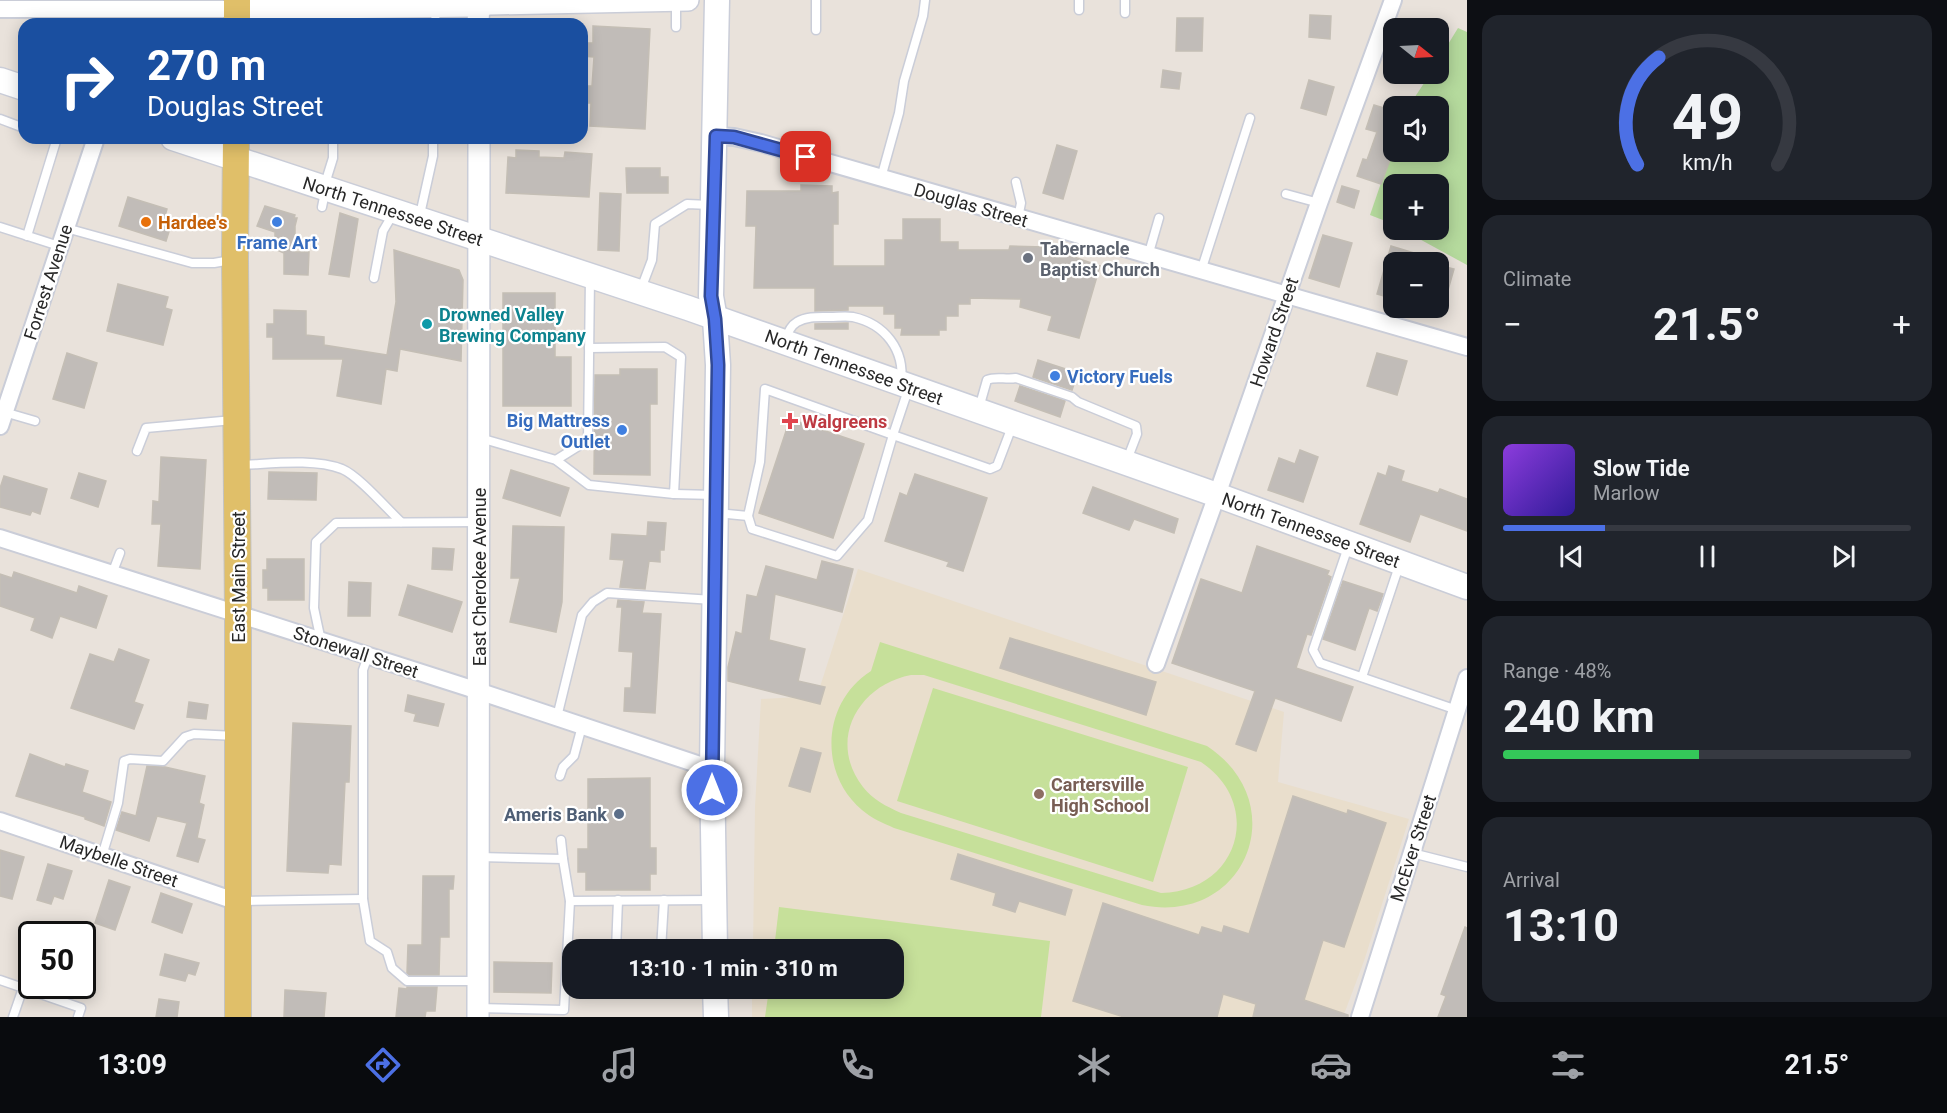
<!DOCTYPE html>
<meta charset="utf-8">
<style>
body{margin:0;font-family:Roboto,sans-serif;background:#20242c;color:#f1f3f6;height:100vh;display:flex;flex-direction:column;font-size:22px;white-space:nowrap}
*{box-sizing:border-box;margin:0}
p{font-size:20px;color:#9ea1a6}
.icon{flex:none;width:33px;height:33px;fill:none;stroke:currentColor;stroke-width:2;stroke-linecap:round;stroke-linejoin:round}
.map{position:relative;flex:1;overflow:hidden}
.drawer{display:flex;flex-direction:column;gap:15px;padding:15px;background:#0d0f14;width:480px}
.drawer>*{flex:none}
.banner{position:absolute;left:18px;top:18px;width:570px;height:126px;border-radius:18px;box-shadow:0 3px 15px #0003;background:#1a4fa0;color:#fff;overflow:hidden}
.needle{width:39px;rotate:108deg}
.fabs{position:absolute;left:1383px;top:18px;display:grid;gap:12px}
.fabs a{display:grid;place-items:center;width:66px;height:66px;border-radius:12px;background:#171b24;box-shadow:0 3px 15px #0003;font-size:30px}
.speed{position:absolute;left:18px;top:921px;display:flex;gap:12px;font-size:30px;font-weight:700;text-align:center}
.speed>*{display:grid;place-content:center;width:78px;height:78px;border-radius:50%;background:#171b24;box-shadow:0 3px 15px #0003;line-height:1}
.speed .limit{border:3px solid #111;border-radius:9px;background:#fff;color:#111}
.pin{position:absolute;display:grid;place-items:center;width:51px;height:51px;color:#fff;margin:-26px;border-radius:12px;box-shadow:0 3px 9px #0006}
.me{position:absolute;width:66px;margin:-33px;rotate:0deg;stroke-linejoin:round;filter:drop-shadow(0 0 4px #0008)}
.turn{display:flex;align-items:center;gap:21px;height:126px;padding:0 30px;font-size:27px}
.turn .icon{width:78px;height:78px;stroke-width:2.5}
.turn b{display:block;font-size:42px;line-height:51px}
.big{font-size:45px;font-weight:700;line-height:1.1}
.drawer .card{flex:1;display:flex;flex-direction:column;justify-content:center;gap:9px;min-width:0;padding:0 21px;border-radius:18px;background:#20242c}
.drawer .dial{align-items:center;gap:0}
.dial svg{height:156px;overflow:visible;fill:none;stroke:#363941;stroke-width:7;stroke-linecap:round;text-anchor:middle}
.dial text{fill:#f1f3f6;stroke:none}
.song{display:flex;align-items:center;gap:18px}
.cover{width:72px;height:72px;border-radius:9px;background:linear-gradient(135deg,hsl(270 70% 55%),hsl(250 70% 35%))}
.played{height:6px;border-radius:3px;background:linear-gradient(90deg,#4c70e5 25%,#363941 25%)}
.keys{display:flex;justify-content:space-around;direction:ltr}
.heat{display:flex;justify-content:space-between;align-items:center;font-size:33px;direction:ltr}
.charge{height:9px;border-radius:4px;background:linear-gradient(90deg,#34c759 48%,#363941 0)}
.trip{position:absolute;left:562px;top:939px;width:342px;height:60px;border-radius:18px;background:#171b24;box-shadow:0 3px 15px #0003;font-weight:700;line-height:60px;text-align:center}
.tabs{display:flex;height:96px;justify-content:space-around;align-items:center;background:#090b0e;color:#9ea1a6}
.tabs .icon{width:42px;height:42px}
.tabs .selected{color:#4c70e5}
.tabs b{font-size:27px;color:#f1f3f6}
main{display:flex;flex:1;min-height:0}
.map>svg:first-child{display:block}
.education{fill:#e9decc}
.green{fill:#b5da9d}
.pitch{fill:#c6e09a;fill-rule:evenodd}
.building{fill:#c1bcb8;stroke:#c4beb5;stroke-width:1.5}
.lines{fill:none;stroke-linecap:round;stroke-linejoin:round}
.service-casing{stroke:#cacdd8;stroke-width:11}
.minor-casing{stroke:#cacdd8;stroke-width:20}
.tertiary-casing{stroke:#cacdd8;stroke-width:24}
.secondary-casing{stroke:#cacdd8;stroke-width:27}
.primary-casing{stroke:#c3c3c3;stroke-width:28}
.service{stroke:#fff;stroke-width:8}
.minor{stroke:#fff;stroke-width:16}
.tertiary{stroke:#fff;stroke-width:21}
.secondary{stroke:#fff;stroke-width:24}
.primary{stroke:#e0bf69;stroke-width:26}
.route-casing{stroke:#314995;stroke-width:15}
.route{stroke:#4c70e5;stroke-width:10}
.food-dot{fill:#e8710a;stroke:#fff;stroke-width:2}
.shop-dot{fill:#3f7fe0;stroke:#fff;stroke-width:2}
.worship-dot{fill:#6b7280;stroke:#fff;stroke-width:2}
.culture-dot{fill:#0f9aa8;stroke:#fff;stroke-width:2}
.health-dot{fill:#e0444e;stroke:#fff;stroke-width:2}
.education-dot{fill:#8d6e63;stroke:#fff;stroke-width:2}
.service-dot{fill:#5c6f8a;stroke:#fff;stroke-width:2}
.labels{text-anchor:middle;dominant-baseline:central;stroke-width:4.5;stroke-linejoin:round;paint-order:stroke}
.street-label{font-size:18px;fill:#282828;stroke:#fff}
.food-label{font-size:18px;font-weight:bold;fill:#c56008;stroke:#fff;text-anchor:start}
.shop-label{font-size:18px;font-weight:bold;fill:#366cbe;stroke:#fff}
.worship-label{font-size:18px;font-weight:bold;fill:#5b616d;stroke:#fff;text-anchor:start}
.culture-label{font-size:18px;font-weight:bold;fill:#0d838f;stroke:#fff;text-anchor:start}
.health-label{font-size:18px;font-weight:bold;fill:#be3a42;stroke:#fff;text-anchor:start}
.education-label{font-size:18px;font-weight:bold;fill:#785e54;stroke:#fff;text-anchor:start}
.service-label{font-size:18px;font-weight:bold;fill:#4e5e75;stroke:#fff;text-anchor:end}
</style>
<main>
<div class="map">
<svg width="1467" height="1017" viewBox="0 0 1467 1017">
<rect width="100%" height="100%" fill="#e9e2db"/>
<!-- education -->
<path class="education" d="M858 569 1284 712 1278 782 1409 819 1364 961 1343 1017H752V989L894 988V950L753 949 755 807 761 699 817 696Z"/>
<!-- green -->
<path class="green" d="M1458 28 1467 32V265L1403 230H1438V184H1394L1393 224 1370 215 1393 148 1394 152H1438V106H1409L1430 74H1438L1439 59Z"/>
<!-- pitch -->
<g class="pitch">
<path d="M880 642 1207 746C1295 804 1245 926 1142 905L894 828C883 823 871 818 862 810 818 773 822 702 871 671ZM911 675H924L1201 762C1265 805 1238 892 1161 893L901 813C886 806 873 800 863 787 827 741 858 685 911 675Z"/>
<path d="M933 688 1188 767 1153 882 897 801Z"/>
<path d="M779 907 1050 941 1041 1017H765L769 989 894 988V950L774 949Z"/>
</g>
<!-- building -->
<g class="building">
<path d="M1310 15 1331 16 1330 39 1309 37Z"/>
<path d="M1177 18H1203L1202 51H1176Z"/>
<path d="M593 26 650 29 645 129 590 126 591 103H582V86H592L594 57 582 56V43H593Z"/>
<path d="M1163 70 1181 73 1179 89 1161 87Z"/>
<path d="M1309 80 1334 87 1326 115 1301 108Z"/>
<path d="M1374 105 1394 111V149L1381 184 1357 176 1363 159 1367 160 1377 132 1366 129Z"/>
<path d="M1057 145 1077 151 1063 199 1043 193Z"/>
<path d="M516 150 539 151V157L564 158 565 152 592 154 589 197 506 193 508 157 516 158Z"/>
<path d="M626 168H660V177H668V193H627Z"/>
<path d="M801 185 832 186V193L838 192V224H833V266H885V240H903V219H940V242H958V250H1009L1010 246 1045 247 1100 266 1079 338 1048 330 1052 316 1020 307 1021 299 970 298V304H958V316H946V330H939V335H901L902 328H895V314H884V306H848V310L815 311V288H754L756 226H746L747 191H801Z"/>
<path d="M1342 186 1359 191 1354 208 1337 202Z"/>
<path d="M600 193 621 194 619 251 598 250Z"/>
<path d="M128 197 167 209 165 216 173 219 166 241 119 226Z"/>
<path d="M265 206 295 215 294 218H297L295 226V252H309L308 275 284 274V253L275 249V232L257 226Z"/>
<path d="M340 213 358 219 349 277 329 274Z"/>
<path d="M1323 235 1352 243 1339 287 1309 278Z"/>
<path d="M1391 246 1434 259V262H1394V299L1377 294Z"/>
<path d="M394 250 459 270 463 280 461 361 400 349 397 371 386 369 381 404 337 396 343 359H273V337H267V324H274V310L306 311V335L324 337V345L387 355 396 302Z"/>
<path d="M1438 265 1454 269 1442 311H1438Z"/>
<path d="M118 284 168 297 165 308 172 310 163 345 107 331Z"/>
<path d="M503 293H555V357H571V406H503Z"/>
<path d="M848 323V329H815V324Z"/>
<path d="M67 353 97 363 84 408 53 399Z"/>
<path d="M1377 353 1407 361 1397 395 1367 386Z"/>
<path d="M1038 360 1078 373 1072 390 1033 377Z"/>
<path d="M620 369H657V404H650V475L594 474 595 375H620Z"/>
<path d="M1020 386 1065 401 1060 417 1015 401Z"/>
<path d="M790 419 864 444 833 538 759 513Z"/>
<path d="M1300 450 1318 457 1303 502 1268 490 1279 458 1295 464Z"/>
<path d="M161 457 206 460 200 569 158 566 161 524H152L153 501 159 502Z"/>
<path d="M1389 466 1404 471 1401 481 1438 493 1440 489 1467 499V531L1420 514 1410 542 1360 524 1378 473 1386 476Z"/>
<path d="M511 470 569 488 560 516 503 498Z"/>
<path d="M269 472 317 473 316 500 268 499Z"/>
<path d="M79 473 106 481 98 507 71 498Z"/>
<path d="M915 474 987 498 963 571 947 566 949 562 885 541 900 493 907 496Z"/>
<path d="M4 476 47 489 40 514 32 511 30 515 0 507V488Z"/>
<path d="M1093 487 1178 519 1174 533 1134 519 1129 530 1083 513Z"/>
<path d="M648 522 666 523 664 550H660V562L649 561 645 589 620 587 624 560 610 559 612 534 647 536Z"/>
<path d="M513 526 564 527 562 602 556 632 510 622 520 578H511Z"/>
<path d="M1257 546 1329 571 1327 575 1331 577 1311 635 1307 634 1296 668 1353 687 1341 721 1275 698 1256 751 1236 744 1255 691 1172 663 1201 579 1242 593Z"/>
<path d="M433 548 454 549 452 570 432 569Z"/>
<path d="M267 559H304V600H268V588H263V570H267Z"/>
<path d="M822 561 853 569 842 612 775 594 769 640 805 649 798 681 825 687 820 704 728 681V667L736 632 742 634 747 595 757 597 766 566 817 580Z"/>
<path d="M14 572 77 593 79 586 107 596 96 628 60 616 52 638 31 630 35 618 0 606V574L12 578Z"/>
<path d="M1343 581 1383 594 1377 611 1369 608 1355 650 1323 639Z"/>
<path d="M349 582 371 583 370 616H348Z"/>
<path d="M408 585 462 602 452 632 399 615Z"/>
<path d="M618 600 644 602 642 613 661 614 655 713 624 711 625 688H631L633 652 619 651 622 607H617Z"/>
<path d="M1010 638 1156 682 1146 715 1000 668Z"/>
<path d="M119 649 149 660 134 702 143 705 134 729 71 708 90 654 114 662Z"/>
<path d="M408 695 444 704 438 726 414 721 416 714 405 711Z"/>
<path d="M189 702 208 705 206 719 187 717Z"/>
<path d="M293 723 351 726 349 782H345L341 865 329 864 328 873 287 871Z"/>
<path d="M801 748 821 753 810 792 789 786Z"/>
<path d="M30 754 65 767 66 764 88 771 82 792 111 802 104 826 85 819V817L16 796Z"/>
<path d="M147 766 165 767 205 776 199 803 204 805 197 838 205 840 198 862 177 856 187 823 157 816 149 841 116 830 122 812 136 816Z"/>
<path d="M650 778V848H656V874H650V890H586V872H578V849H588V779Z"/>
<path d="M1293 796 1347 814 1348 810 1386 823 1344 947 1323 940 1304 1000 1348 1015V1017H1253L1256 1004 1223 994 1217 1017H1124L1073 1001 1103 903 1199 935 1202 927 1222 933 1224 926 1249 934Z"/>
<path d="M0 850 24 857 12 899 0 896Z"/>
<path d="M958 854 1072 890 1065 915 1019 901 1015 912 993 905 996 893 951 879Z"/>
<path d="M48 864 72 871 63 899 54 896 51 904 37 900Z"/>
<path d="M423 876H454L453 889H449V937H440L439 975H409L407 973 408 945H422Z"/>
<path d="M109 880 130 887 115 930 95 923Z"/>
<path d="M161 893 192 904 182 933 152 922Z"/>
<path d="M1465 927 1467 928V1017H1438L1446 996 1441 994Z"/>
<path d="M165 954 199 963 195 975 188 973 185 981 160 975Z"/>
<path d="M494 962 552 963 551 993 494 992Z"/>
<path d="M407 987H437L435 1011H426L425 1017H396L399 988 407 989Z"/>
<path d="M285 990 326 993 324 1017H284Z"/>
<path d="M159 999 179 1002 177 1017H156Z"/>
</g>
<g class="lines">
<defs>
<g id="service">
<path d="M816 0V30"/>
<path d="M1125 0V13"/>
<path d="M1079 10V0"/>
<path d="M435 24 436 7"/>
<path d="M676 27V1"/>
<path d="M0 119 24 128"/>
<path d="M881 178 899 113 904 81 923 16 925 0"/>
<path d="M1016 182 1021 203 1018 218"/>
<path d="M324 187 333 158V138"/>
<path d="M1286 194 1319 203"/>
<path d="M322 207 325 192"/>
<path d="M419 219 433 156V138"/>
<path d="M0 227 59 246"/>
<path d="M66 228 192 263H214L231 260"/>
<path d="M27 236 57 138"/>
<path d="M1148 256 1159 218"/>
<path d="M1201 271 1250 118"/>
<path d="M374 278 383 231 393 214"/>
<path d="M641 289 652 260 655 224 687 204 710 205"/>
<path d="M785 341C787 334 790 326 797 322 807 316 819 317 830 317 837 317 846 316 853 317 885 324 905 350 901 382"/>
<path d="M979 408 987 380C996 376 1006 380 1016 378L1072 397 1078 402 1136 426 1137 434 1127 460"/>
<path d="M4 412 35 421"/>
<path d="M480 438 556 460 589 485 674 494 681 357 665 347 589 348"/>
<path d="M137 451 146 428 233 420"/>
<path d="M556 460 588 440 590 277"/>
<path d="M239 465C270 464 313 458 342 469 359 476 387 509 401 522"/>
<path d="M674 494 715 495"/>
<path d="M717 513 748 516 760 462 765 389 893 435 909 387"/>
<path d="M748 516 752 529 837 556 868 520 893 435 990 469 997 466 1013 424"/>
<path d="M1349 544 1313 650 1320 663 1457 710"/>
<path d="M112 574 120 553"/>
<path d="M321 641 314 608 316 542 336 523 479 522"/>
<path d="M368 656 363 670V899L370 941 387 952 392 968 407 981H477"/>
<path d="M1362 677 1400 563"/>
<path d="M557 717 582 615 593 602 607 593 713 600"/>
<path d="M560 776 563 767 574 756 582 726"/>
<path d="M561 840 563 859"/>
<path d="M1412 853 1467 867"/>
<path d="M102 856 118 803 124 761 130 759 163 761 185 737 194 734 236 736"/>
<path d="M240 901 363 899"/>
<path d="M570 901 714 900"/>
<path d="M616 950 618 900"/>
<path d="M661 950 664 900"/>
<path d="M0 980 81 1008 78 1017"/>
<path d="M478 1008 564 1010 570 901 563 859 479 857"/>
<path d="M13 1017 23 988"/>
</g>
<g id="minor">
<path d="M0 9H237"/>
<path d="M716 136 734 137 761 143 1467 347"/>
<path d="M0 426 96 138"/>
<path d="M0 538 466 687 712 769"/>
<path d="M1156 664 1217 495 1319 203 1393 0"/>
<path d="M0 821 238 902"/>
<path d="M1360 1017 1467 678"/>
</g>
<g id="tertiary">
<path d="M237 9 479 6 490 4 688 0"/>
<path d="M478 24 479 0"/>
<path d="M478 1017 479 138"/>
</g>
<g id="secondary">
<path d="M0 80 24 88"/>
<path d="M173 138 688 308 1217 495 1467 587"/>
<path d="M715 950 712 769 718 365 715 319 711 296 717 0"/>
<path d="M715 988 716 1017"/>
</g>
<g id="primary">
<path d="M237 24V0"/>
<path d="M236 138 235 259 238 614V1017"/>
</g>
</defs>
<!-- service casing -->
<use href="#service" class="service-casing"/>
<!-- minor casing -->
<use href="#minor" class="minor-casing"/>
<!-- tertiary casing -->
<use href="#tertiary" class="tertiary-casing"/>
<!-- secondary casing -->
<use href="#secondary" class="secondary-casing"/>
<!-- primary casing -->
<use href="#primary" class="primary-casing"/>
<!-- service -->
<use href="#service" class="service"/>
<!-- minor -->
<use href="#minor" class="minor"/>
<!-- tertiary -->
<use href="#tertiary" class="tertiary"/>
<!-- secondary -->
<use href="#secondary" class="secondary"/>
<!-- primary -->
<use href="#primary" class="primary"/>
</g>
<g class="lines">
<defs>
<path id="route" d="M712 790 718 365 715 319 711 296 716 136 734 137 806 157"/>
</defs>
<!-- route casing -->
<use href="#route" class="route-casing"/>
<!-- route -->
<use href="#route" class="route"/>
</g>
<!-- markers -->
<circle class="food-dot" cx="146" cy="222" r="6"/>
<g class="shop-dot">
<circle cx="277" cy="222" r="6"/>
<circle cx="1055" cy="376" r="6"/>
<circle cx="622" cy="430" r="6"/>
</g>
<circle class="worship-dot" cx="1028" cy="258" r="6"/>
<circle class="culture-dot" cx="427" cy="324" r="6"/>
<path class="health-dot" d="M787 412h6v6h6v6h-6v6h-6v-6h-6v-6h6z"/>
<circle class="education-dot" cx="1039" cy="794" r="6"/>
<circle class="service-dot" cx="619" cy="814" r="6"/>
<g class="labels">
<!-- street labels -->
<g class="street-label">
<text transform="translate(971 205) rotate(16)">Douglas Street</text>
<text transform="translate(393 211) rotate(18)">North Tennessee Street</text>
<text transform="translate(48 282) rotate(-72)">Forrest Avenue</text>
<text transform="translate(1274 332) rotate(-71)">Howard Street</text>
<text transform="translate(854 367) rotate(20)">North Tennessee Street</text>
<text transform="translate(1311 530) rotate(20)">North Tennessee Street</text>
<text transform="translate(238 577) rotate(-90)">East Main Street</text>
<text transform="translate(479 577) rotate(-90)">East Cherokee Avenue</text>
<text transform="translate(356 652) rotate(18)">Stonewall Street</text>
<text transform="translate(1413 848) rotate(-72)">McEver Street</text>
<text transform="translate(119 861) rotate(19)">Maybelle Street</text>
</g>
<!-- food labels -->
<g class="food-label">
<text x="158" y="222">Hardee's</text>
</g>
<!-- shop labels -->
<g class="shop-label">
<text x="277" y="242">Frame Art</text>
<text x="1067" y="376" text-anchor="start">Victory Fuels</text>
<text x="610" y="420" text-anchor="end">Big Mattress<tspan x="610" dy="21">Outlet</tspan></text>
</g>
<!-- worship labels -->
<g class="worship-label">
<text x="1040" y="248">Tabernacle<tspan x="1040" dy="21">Baptist Church</tspan></text>
</g>
<!-- culture labels -->
<g class="culture-label">
<text x="439" y="314">Drowned Valley<tspan x="439" dy="21">Brewing Company</tspan></text>
</g>
<!-- health labels -->
<g class="health-label">
<text x="802" y="421">Walgreens</text>
</g>
<!-- education labels -->
<g class="education-label">
<text x="1051" y="784">Cartersville<tspan x="1051" dy="21">High School</tspan></text>
</g>
<!-- service labels -->
<g class="service-label">
<text x="607" y="814">Ameris Bank</text>
</g>
</g>
</svg>
<div class="fabs">
<a><svg class="needle" viewBox="-14 -14 28 28"><path d="M0-13l5 13h-10z" fill="#e53935"/><path d="M0 13l5-13h-10z" fill="#9ea1a6"/></svg></a>
<a><svg class="icon" aria-label="sound" viewBox="0 0 24 24"><path d="M4 9h4l5-4v14l-5-4H4zM17 9q2 3 0 6"/></svg></a>
<a>+</a>
<a>−</a>
</div>
<div class="speed"><div class="limit">50</div></div>
<div class="pin" style="left:806px;top:157px;background:#d93025"><svg class="icon" aria-label="arrive" viewBox="0 0 24 24"><path d="M6 21V4h12l-3 4 3 4H6"/></svg></div>
<svg class="me" style="left:712px;top:790px" viewBox="-20 -20 40 40"><circle r="17" fill="#4c70e5" stroke="#fff" stroke-width="3"/><path d="M0-11L8 9 0 5-8 9z" fill="#fff"/></svg>
<div class="trip">13:10 · 1 min · 310 m</div>
<div class="banner">
<div class="turn"><svg class="icon" aria-label="right" viewBox="0 0 24 24"><path d="M7 20v-9h11M14 6l5 5-5 5"/></svg><div><b>270 m</b>Douglas Street</div></div>
</div>
</div>
<section class="drawer">
<div class="card dial"><svg viewBox="0 0 100 80">
<path d="M14 69A42 42 0 1 1 86 69"/>
<path d="M14 69A42 42 0 0 1 25 14" stroke="#4c70e5"/>
<text x="50" y="56" font-size="32" font-weight="700">49</text>
<text x="50" y="72" font-size="11">km/h</text>
</svg></div>
<div class="card"><p>Climate</p>
<div class="heat"><a>−</a><b class="big">21.5°</b><a>+</a></div>
</div>
<div class="card">
<div class="song"><i class="cover"></i><div><b>Slow Tide</b><p>Marlow</p></div></div>
<div class="played"></div>
<div class="keys"><svg class="icon" aria-label="previous" viewBox="0 0 24 24"><path d="M18 5L8 12l10 7zM5 5v14"/></svg><svg class="icon" aria-label="pause" viewBox="0 0 24 24"><path d="M8 5v14M16 5v14"/></svg><svg class="icon" aria-label="next" viewBox="0 0 24 24"><path d="M6 5l10 7-10 7zM19 5v14"/></svg></div>
</div>
<div class="card"><p>Range · 48%</p><b class="big">240 km</b><div class="charge"></div></div>
<div class="card"><p>Arrival</p><b class="big">13:10</b></div>
</section>
</main>
<nav class="tabs">
<b>13:09</b>
<svg class="icon selected" aria-label="directions" viewBox="0 0 24 24"><path d="M12 3l9 9-9 9-9-9zM9 14v-3h6M13 9l2 2-2 2"/></svg>
<svg class="icon" aria-label="music" viewBox="0 0 24 24"><path d="M9 18V5l10-2v13"/><circle cx="6" cy="18" r="3"/><circle cx="16" cy="16" r="3"/></svg>
<svg class="icon" aria-label="phone" viewBox="0 0 24 24"><path d="M5 4h4l2 5-3 2q2 4 5 5l2-3 5 2v4C11 20 4 13 5 4z"/></svg>
<svg class="icon" aria-label="climate" viewBox="0 0 24 24"><path d="M12 3v18M4 7l16 10M4 17L20 7"/></svg>
<svg class="icon" aria-label="car" viewBox="0 0 24 24"><path d="M5 17H2v-5l4-1 3-4h7l3 4 3 1v5h-3M9 17h6M6 11h13"/><circle cx="7" cy="17" r="2"/><circle cx="17" cy="17" r="2"/></svg>
<svg class="icon" aria-label="filters" viewBox="0 0 24 24"><path d="M4 7h16M4 17h16"/><circle cx="9" cy="7" r="2"/><circle cx="15" cy="17" r="2"/></svg>
<b>21.5°</b>
</nav>
